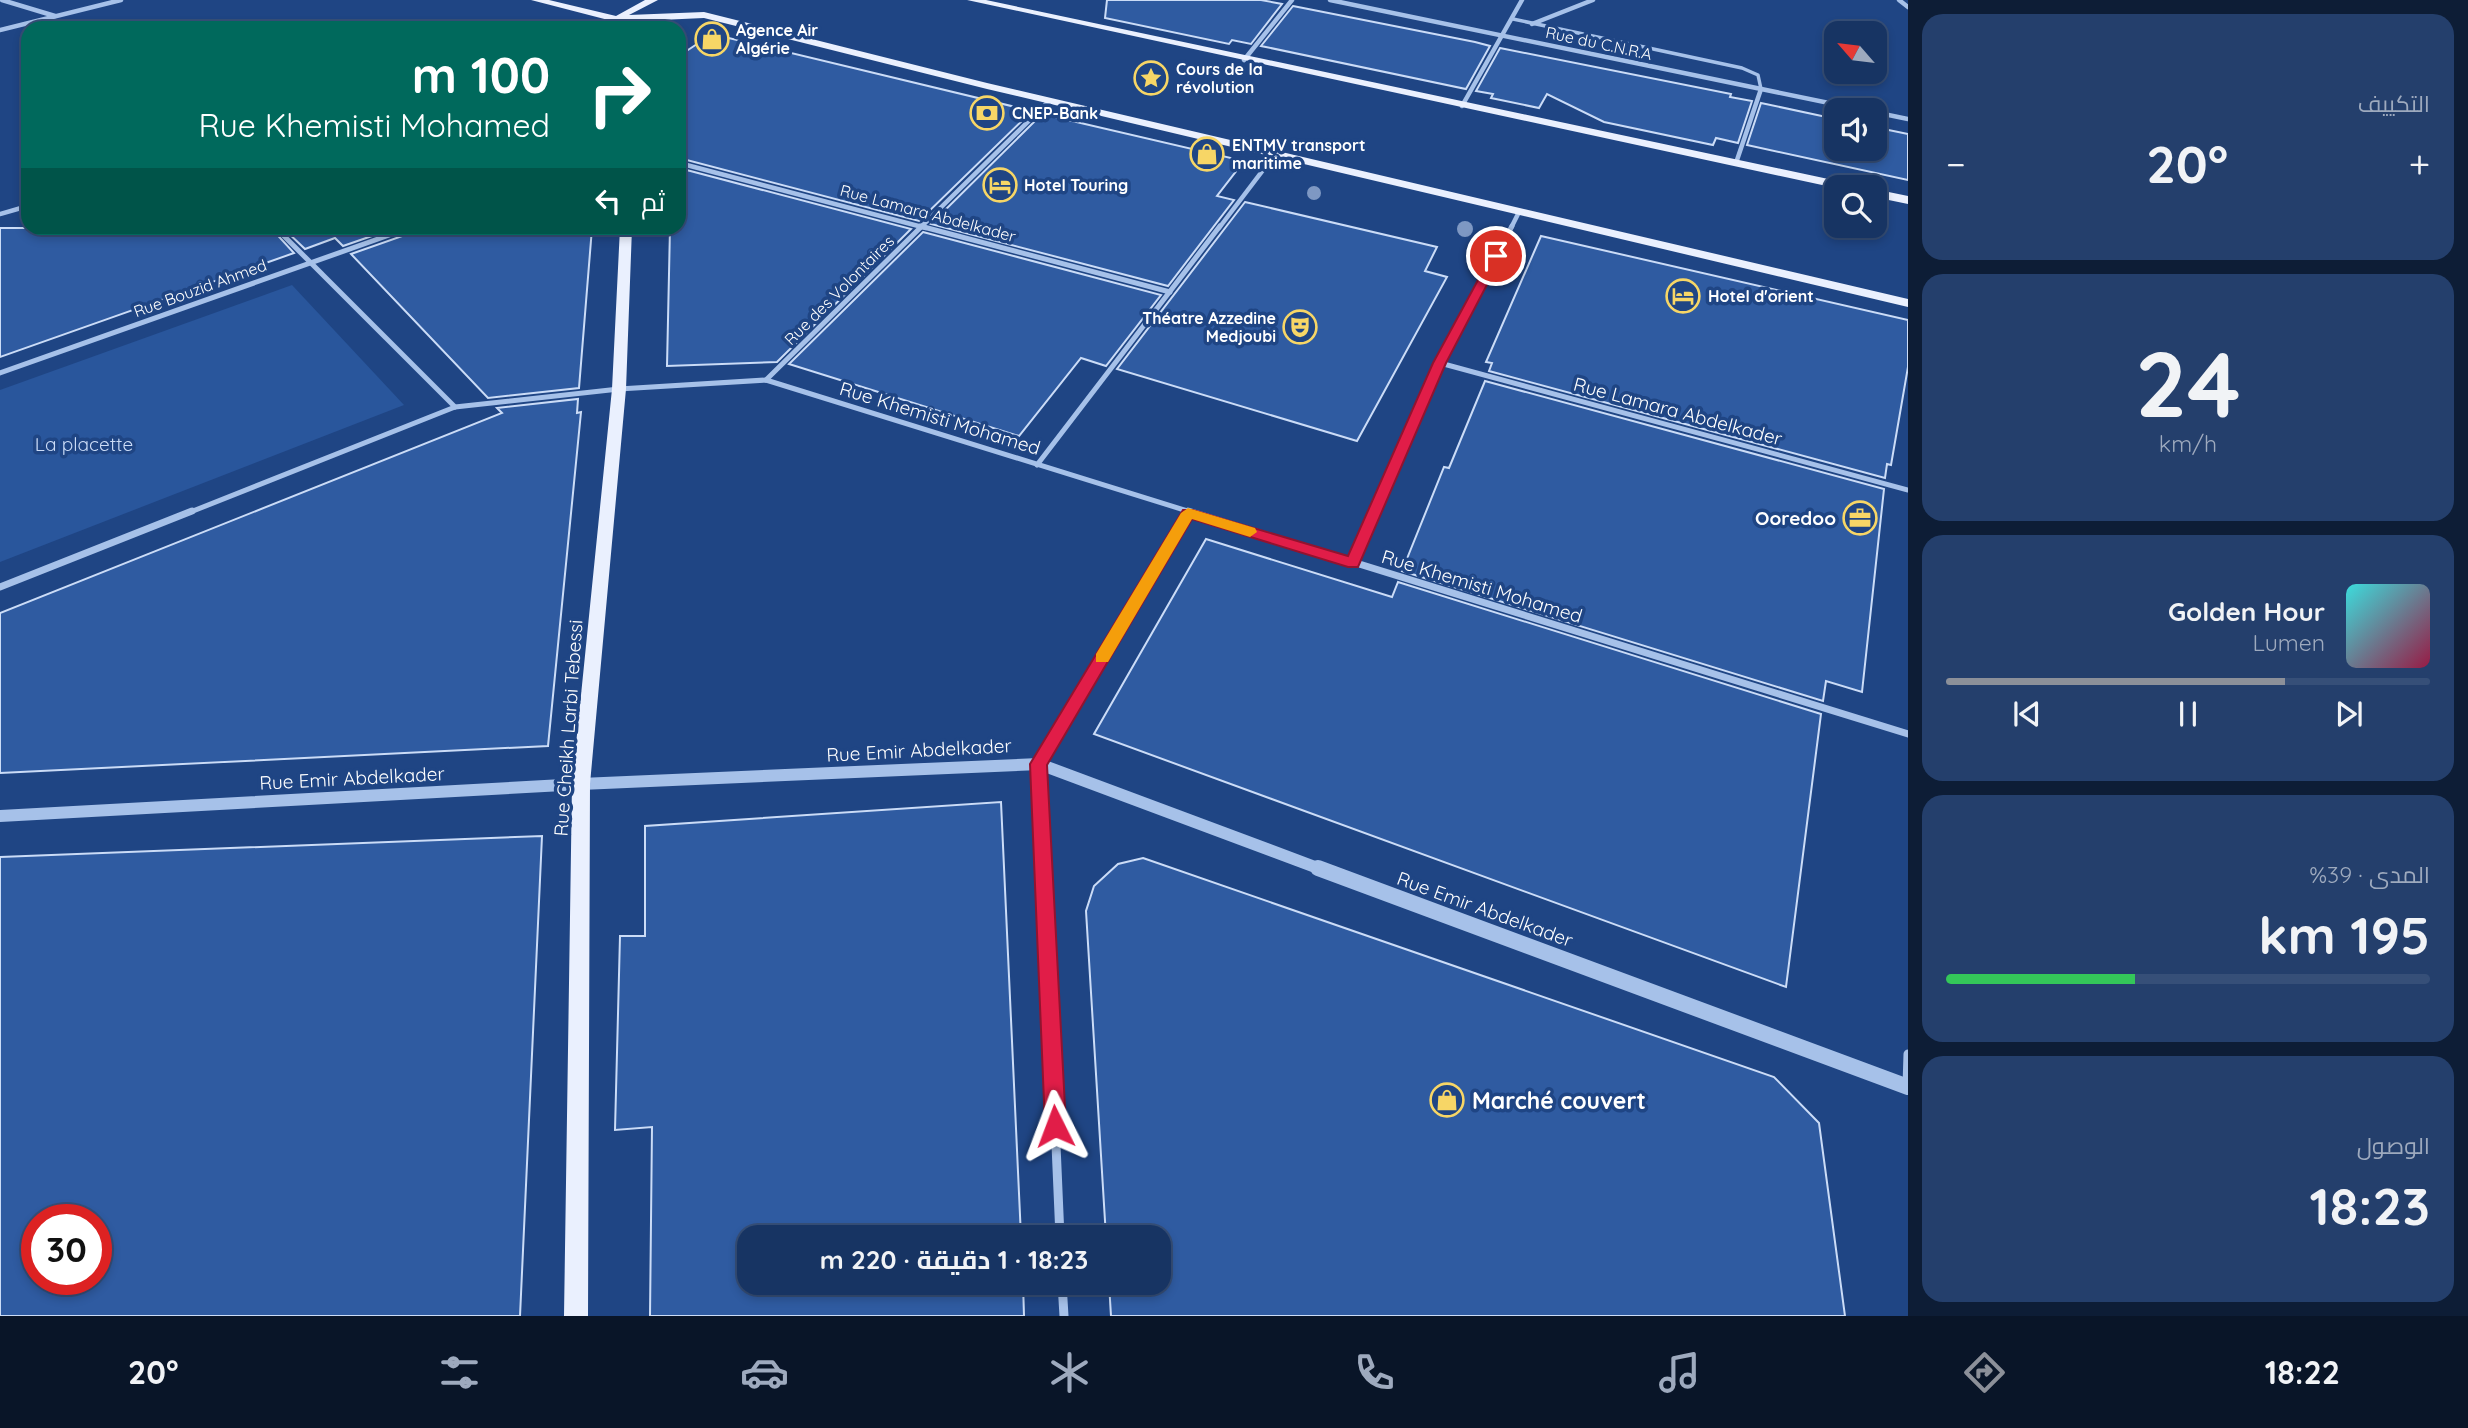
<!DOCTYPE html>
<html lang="ar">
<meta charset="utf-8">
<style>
body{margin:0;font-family:Quicksand,Cairo,sans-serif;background:#243f6c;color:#f1f3f6;direction:rtl;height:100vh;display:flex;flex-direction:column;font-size:26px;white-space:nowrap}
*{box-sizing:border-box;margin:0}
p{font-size:23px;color:#9eaabe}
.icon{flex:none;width:38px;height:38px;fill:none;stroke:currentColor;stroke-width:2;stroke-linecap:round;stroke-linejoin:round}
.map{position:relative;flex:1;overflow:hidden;direction:ltr}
.details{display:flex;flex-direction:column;gap:14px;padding:14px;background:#0d1d36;width:560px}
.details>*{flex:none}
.banner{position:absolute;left:21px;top:21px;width:665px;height:214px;border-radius:21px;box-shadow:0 4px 10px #0003,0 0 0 2px #364f78;direction:rtl;background:#00695c;color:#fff;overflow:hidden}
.needle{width:46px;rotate:298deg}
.buttons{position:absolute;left:1824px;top:21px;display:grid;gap:14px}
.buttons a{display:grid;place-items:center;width:63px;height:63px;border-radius:14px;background:#173463;box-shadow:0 4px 10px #0003,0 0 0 2px #364f78;font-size:35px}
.speed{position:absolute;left:21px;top:1204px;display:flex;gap:14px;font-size:35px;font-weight:700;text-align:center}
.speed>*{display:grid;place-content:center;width:91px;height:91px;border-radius:50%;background:#173463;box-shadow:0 4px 10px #0003,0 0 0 2px #364f78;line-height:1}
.speed .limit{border:10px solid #d22;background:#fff;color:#111}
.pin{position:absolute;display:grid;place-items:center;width:60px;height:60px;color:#fff;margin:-30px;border:4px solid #fff;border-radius:50%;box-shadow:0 2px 7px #0007}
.me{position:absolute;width:77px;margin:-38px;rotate:357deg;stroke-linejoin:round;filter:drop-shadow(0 0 5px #0008)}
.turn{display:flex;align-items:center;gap:24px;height:147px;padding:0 21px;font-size:32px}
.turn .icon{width:91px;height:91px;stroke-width:2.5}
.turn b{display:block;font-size:49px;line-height:60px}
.then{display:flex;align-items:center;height:66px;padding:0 21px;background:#0003;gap:14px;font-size:26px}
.big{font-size:52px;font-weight:700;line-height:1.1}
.details .tile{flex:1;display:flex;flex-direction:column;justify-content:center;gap:10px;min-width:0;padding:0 24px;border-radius:21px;background:#243f6c}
.details .dial{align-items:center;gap:0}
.dial b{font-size:91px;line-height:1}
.song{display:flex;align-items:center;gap:21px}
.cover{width:84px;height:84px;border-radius:10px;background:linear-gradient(135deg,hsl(180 70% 55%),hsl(340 70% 35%))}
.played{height:7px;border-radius:4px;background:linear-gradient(90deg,#8c9099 70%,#364f78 70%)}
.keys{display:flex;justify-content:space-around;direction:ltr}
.heat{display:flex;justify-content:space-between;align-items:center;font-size:38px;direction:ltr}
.charge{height:10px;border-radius:5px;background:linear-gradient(90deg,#34c759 39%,#364f78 0)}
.trip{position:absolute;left:737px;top:1225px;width:434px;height:70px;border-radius:21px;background:#173463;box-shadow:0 4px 10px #0003,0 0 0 2px #364f78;font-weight:700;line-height:70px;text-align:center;direction:rtl}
.menu{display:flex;height:112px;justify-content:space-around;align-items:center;background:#091528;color:#9eaabe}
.menu .icon{width:49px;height:49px}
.menu .active{color:#8c9099}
.menu b{font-size:32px;color:#f1f3f6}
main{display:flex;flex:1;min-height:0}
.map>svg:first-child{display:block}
.green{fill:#29569c}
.building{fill:#2f5ba1;stroke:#cbdcf7;stroke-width:2;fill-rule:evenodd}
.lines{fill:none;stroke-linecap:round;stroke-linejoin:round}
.service{stroke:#a6c1e9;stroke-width:3.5}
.pedestrian{stroke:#a6c1e9;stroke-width:4.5}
.minor-far3{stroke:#a6c1e9;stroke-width:4.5}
.minor-far2{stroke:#a6c1e9;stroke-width:5}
.minor-far1{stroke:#a6c1e9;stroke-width:7}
.minor{stroke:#a6c1e9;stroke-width:9}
.tertiary-far1{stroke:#a6c1e9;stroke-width:12}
.tertiary{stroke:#a6c1e9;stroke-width:16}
.primary{fill:#eaf0fe;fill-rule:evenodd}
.tree{fill:#7e98c3}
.route{fill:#e11d48;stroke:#92132f;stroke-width:2}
.slow{fill:#f59e0b}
.labels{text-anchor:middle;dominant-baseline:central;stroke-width:7;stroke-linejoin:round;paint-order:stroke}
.far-poi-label{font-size:16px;font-weight:bold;fill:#fff;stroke:#1f4584;text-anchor:start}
.far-street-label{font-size:16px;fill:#fff;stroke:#1f4584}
.street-label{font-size:19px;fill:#fff;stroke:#1f4584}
.park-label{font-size:19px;fill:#cbdcf7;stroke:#1f4584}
.poi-label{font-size:19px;font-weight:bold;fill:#fff;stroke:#1f4584;text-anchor:end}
.near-poi-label{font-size:23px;font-weight:bold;fill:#fff;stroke:#1f4584;text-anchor:start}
</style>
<main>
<section class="details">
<div class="tile"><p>التكييف</p>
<div class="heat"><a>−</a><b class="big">20°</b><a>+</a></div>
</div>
<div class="tile dial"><b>24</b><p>km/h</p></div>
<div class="tile">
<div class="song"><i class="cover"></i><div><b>Golden Hour</b><p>Lumen</p></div></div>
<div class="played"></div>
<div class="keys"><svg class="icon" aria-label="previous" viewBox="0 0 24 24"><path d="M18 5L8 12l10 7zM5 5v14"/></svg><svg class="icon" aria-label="pause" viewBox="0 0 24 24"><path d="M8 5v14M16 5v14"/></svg><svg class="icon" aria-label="next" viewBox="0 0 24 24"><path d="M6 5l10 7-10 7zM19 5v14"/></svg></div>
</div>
<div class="tile"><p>المدى · 39%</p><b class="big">195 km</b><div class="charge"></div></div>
<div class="tile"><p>الوصول</p><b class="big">18:23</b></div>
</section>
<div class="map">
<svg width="1908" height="1316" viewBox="0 0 1908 1316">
<rect width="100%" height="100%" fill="#1f4584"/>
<!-- green -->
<path class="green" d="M292 285 404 405 0 562V390Z"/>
<!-- building -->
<g class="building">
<path d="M1107 0H1261L1282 4 1251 44 1232 40 1229 44 1105 18Z"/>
<path d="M1293 6 1475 42 1490 46 1466 89 1261 46Z"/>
<path d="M712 34 1032 111 919 221 679 158V56Z"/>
<path d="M1500 48 1731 94 1730 97 1752 101 1738 143 1716 138 1713 145 1604 122 1547 94 1539 108 1491 98 1493 94 1476 91Z"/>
<path d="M1761 103 1836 119V149H1874V127L1908 134V180L1747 145Z"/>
<path d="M1042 114 1244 161 1217 196 1234 200 1168 286 931 224Z"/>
<path d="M679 168 911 229 777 362 667 366 670 228H679Z"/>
<path d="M1245 202 1437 247 1425 271 1447 277 1357 441 1117 369Z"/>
<path d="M0 228H271L294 253 0 357Z"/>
<path d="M283 228H395L343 246 335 238 305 249Z"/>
<path d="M414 228H592L579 388 488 398 351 254 411 233Z"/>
<path d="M923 232 1161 295 1106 366 1081 358 1019 436 789 364Z"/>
<path d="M1541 236 1908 320V367L1891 465 1887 464 1885 478 1489 371 1492 363 1486 362Z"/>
<path d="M1485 381 1884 489 1862 692 1826 681 1823 701 1402 571 1444 467 1449 468Z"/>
<path d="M578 399 577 413 581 412 548 746 0 773V613L502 413 497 408Z"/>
<path d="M1206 539 1392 597 1398 582 1821 714 1786 987 1094 734Z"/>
<path d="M1001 802 1021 1237H749V1283H1023L1024 1316H650L652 1127 615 1130 620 936H645V826Z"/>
<path d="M542 836 520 1316H0V857ZM37 1220H96V1279H37Z"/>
<path d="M1143 858 1774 1077 1819 1123 1845 1316H1111L1109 1283H1158V1237H1106L1086 911 1094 886 1118 864Z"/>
</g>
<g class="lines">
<!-- service -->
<path class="service" d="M1513 19 1742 68 1758 75 1761 89"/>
<!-- pedestrian -->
<path class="pedestrian" d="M1532 24 1593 0"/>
<!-- minor-far3 -->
<g class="minor-far3">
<path d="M2 0 55 16"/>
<path d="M1330 0 1863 110"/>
<path d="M1899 0 1908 7"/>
<path d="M594 28 616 19"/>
<path d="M0 30 121 0"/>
<path d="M1244 60 1292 0"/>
<path d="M1462 106 1522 0"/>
<path d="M1874 112 1908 119"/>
<path d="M679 163 926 228"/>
<path d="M1736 163 1761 89"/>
<path d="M0 214 28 206"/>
<path d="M920 228 1049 101"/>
<path d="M1219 228 1276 153"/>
<path d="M1511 228 1519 212"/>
</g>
<!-- minor-far2 -->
<g class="minor-far2">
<path d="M920 226 1170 292"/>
<path d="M276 228 455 407"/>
<path d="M1440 363 1908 490"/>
<path d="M0 373 409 228"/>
<path d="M766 380 922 226"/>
<path d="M1037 465 1220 226"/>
<path d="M188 513 455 407 619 389 766 380 1194 513"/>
<path d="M1375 513 1440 363 1512 226"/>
</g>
<!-- minor-far1 -->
<g class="minor-far1">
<path d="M1188 511 1908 734"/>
<path d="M1353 563 1376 511"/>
<path d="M0 587 192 511"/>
<path d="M1044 870 1039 764 1188 513"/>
</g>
<!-- minor -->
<g class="minor">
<path d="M1044 868 1060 1237"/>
<path d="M1907 1086 1908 1054"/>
<path d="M1062 1283 1064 1316"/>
</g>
<!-- tertiary-far1 -->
<path class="tertiary-far1" d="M0 816 581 784 1039 764 1323 870"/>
<!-- tertiary -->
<path class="tertiary" d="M1318 868 1908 1087"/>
<!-- primary -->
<g class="primary">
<path d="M531 0H549L616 16 645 0H658L629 15 704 12 987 83 1908 299V307L987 89 704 18 616 22Z"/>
<path d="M967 0H986L1847 183 1853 187 1836 188Z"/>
<path d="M1874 189 1908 196V204L1874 197Z"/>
<path d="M620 228H632L626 389 590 784 588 1316H564L572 784 612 389Z"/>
</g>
</g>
<!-- trees -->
<g class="tree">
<circle cx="1314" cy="193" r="7"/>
<circle cx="1465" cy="229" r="8"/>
</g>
<!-- route -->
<path class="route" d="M1496 252 1502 256 1446 363 1358 567H1348L1192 519 1047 765 1066 1126 1063 1133 1055 1136 1048 1133 1045 1126 1030 764 1183 510H1193L1348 556 1433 363 1491 256Z"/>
<!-- slow -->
<path class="slow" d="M1188 508 1255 528 1257 532 1250 537 1192 519 1108 662H1096V654L1181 513Z"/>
<!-- icons -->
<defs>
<symbol id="shop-ring" viewBox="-11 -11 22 22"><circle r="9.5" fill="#1f4584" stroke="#f7d666" stroke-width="1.5"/><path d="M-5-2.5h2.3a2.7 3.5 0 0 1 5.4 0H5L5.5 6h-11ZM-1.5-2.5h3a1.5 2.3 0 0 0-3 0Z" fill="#f7d666"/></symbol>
<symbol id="sight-ring" viewBox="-11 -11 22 22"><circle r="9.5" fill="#1f4584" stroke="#f7d666" stroke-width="1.5"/><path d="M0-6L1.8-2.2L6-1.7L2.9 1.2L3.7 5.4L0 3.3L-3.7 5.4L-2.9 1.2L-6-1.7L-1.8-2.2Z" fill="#f7d666"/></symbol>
<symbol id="bank-ring" viewBox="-11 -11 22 22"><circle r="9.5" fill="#1f4584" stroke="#f7d666" stroke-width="1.5"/><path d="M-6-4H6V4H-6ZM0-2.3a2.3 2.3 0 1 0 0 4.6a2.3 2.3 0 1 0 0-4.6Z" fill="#f7d666"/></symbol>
<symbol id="hotel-ring" viewBox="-11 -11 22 22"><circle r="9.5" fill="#1f4584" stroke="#f7d666" stroke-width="1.5"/><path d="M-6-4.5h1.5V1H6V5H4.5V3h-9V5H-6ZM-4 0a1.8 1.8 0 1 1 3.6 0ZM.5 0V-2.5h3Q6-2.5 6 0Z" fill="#f7d666"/></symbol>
<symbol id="theatre-ring" viewBox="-11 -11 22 22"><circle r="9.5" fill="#1f4584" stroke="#f7d666" stroke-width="1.5"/><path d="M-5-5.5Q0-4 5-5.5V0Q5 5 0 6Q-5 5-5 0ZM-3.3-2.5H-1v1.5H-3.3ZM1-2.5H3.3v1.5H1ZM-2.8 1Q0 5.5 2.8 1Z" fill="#f7d666"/></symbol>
<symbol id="office-ring" viewBox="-11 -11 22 22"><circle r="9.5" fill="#1f4584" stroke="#f7d666" stroke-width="1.5"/><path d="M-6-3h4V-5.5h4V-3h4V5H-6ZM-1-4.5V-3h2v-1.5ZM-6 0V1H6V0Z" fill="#f7d666"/></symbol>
</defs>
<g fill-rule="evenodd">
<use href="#shop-ring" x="693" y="20" width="38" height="38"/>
<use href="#sight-ring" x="1132" y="59" width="38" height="38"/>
<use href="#bank-ring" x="968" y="94" width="38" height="38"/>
<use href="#shop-ring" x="1188" y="135" width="38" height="38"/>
<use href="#hotel-ring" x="981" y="166" width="38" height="38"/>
<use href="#hotel-ring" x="1664" y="277" width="38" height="38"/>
<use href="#theatre-ring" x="1281" y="308" width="38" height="38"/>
<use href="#office-ring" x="1841" y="499" width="38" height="38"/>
<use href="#shop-ring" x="1428" y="1081" width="38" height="38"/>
</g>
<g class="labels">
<!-- far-poi labels -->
<g class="far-poi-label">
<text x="736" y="30">Agence Air<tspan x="736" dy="18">Algérie</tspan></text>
<text x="1176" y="69">Cours de la<tspan x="1176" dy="18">révolution</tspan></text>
<text x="1012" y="113">CNEP-Bank</text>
<text x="1232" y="145">ENTMV transport<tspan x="1232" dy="18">maritime</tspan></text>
<text x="1024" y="185">Hotel Touring</text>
<text x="1708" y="296">Hotel d'orient</text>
<text x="1276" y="318" text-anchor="end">Théatre Azzedine<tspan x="1276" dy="18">Medjoubi</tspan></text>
</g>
<!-- far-street labels -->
<g class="far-street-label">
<text transform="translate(1599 43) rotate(12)">Rue du C.N.R.A</text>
<text transform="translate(928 213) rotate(15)">Rue Lamara Abdelkader</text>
<text transform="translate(200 288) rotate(-20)">Rue Bouzid Ahmed</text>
<text transform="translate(839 290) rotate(-45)">Rue des Volontaires</text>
</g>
<!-- street labels -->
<g class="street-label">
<text transform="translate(1678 411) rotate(15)">Rue Lamara Abdelkader</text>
<text transform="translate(940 418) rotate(17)">Rue Khemisti Mohamed</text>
<text transform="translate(1482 586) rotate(17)">Rue Khemisti Mohamed</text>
<text transform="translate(568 728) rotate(-86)">Rue Cheikh Larbi Tebessi</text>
<text transform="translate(919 750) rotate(-3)">Rue Emir Abdelkader</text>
<text transform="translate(352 778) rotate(-3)">Rue Emir Abdelkader</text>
<text transform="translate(1485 909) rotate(20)">Rue Emir Abdelkader</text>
</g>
<!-- park labels -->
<g class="park-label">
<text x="84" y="444">La placette</text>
</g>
<!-- poi labels -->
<g class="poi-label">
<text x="1836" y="518">Ooredoo</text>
</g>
<!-- near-poi labels -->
<g class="near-poi-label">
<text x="1472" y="1100">Marché couvert</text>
</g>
</g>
</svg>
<div class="buttons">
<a><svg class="needle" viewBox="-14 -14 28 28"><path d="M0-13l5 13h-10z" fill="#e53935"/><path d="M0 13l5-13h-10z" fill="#9eaabe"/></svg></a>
<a><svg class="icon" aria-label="sound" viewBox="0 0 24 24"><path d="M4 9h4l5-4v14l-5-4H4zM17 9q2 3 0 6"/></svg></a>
<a><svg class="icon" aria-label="search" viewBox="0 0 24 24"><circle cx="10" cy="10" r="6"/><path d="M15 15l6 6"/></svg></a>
</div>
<div class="speed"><div class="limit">30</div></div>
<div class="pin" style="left:1496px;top:256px;background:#d93025"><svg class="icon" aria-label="arrive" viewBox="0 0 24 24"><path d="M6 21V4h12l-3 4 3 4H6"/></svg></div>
<svg class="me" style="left:1055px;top:1126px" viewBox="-20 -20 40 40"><path d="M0-17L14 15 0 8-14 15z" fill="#e11d48" stroke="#fff" stroke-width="4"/></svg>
<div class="trip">18:23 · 1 دقيقة · 220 m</div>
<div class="banner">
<div class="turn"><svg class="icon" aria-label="right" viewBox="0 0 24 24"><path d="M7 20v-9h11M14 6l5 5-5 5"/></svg><div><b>100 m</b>Rue Khemisti Mohamed</div></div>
<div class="then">ثم<svg class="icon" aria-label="left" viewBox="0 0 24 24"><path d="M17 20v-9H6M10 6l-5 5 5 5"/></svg></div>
</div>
</div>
</main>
<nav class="menu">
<b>18:22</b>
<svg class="icon active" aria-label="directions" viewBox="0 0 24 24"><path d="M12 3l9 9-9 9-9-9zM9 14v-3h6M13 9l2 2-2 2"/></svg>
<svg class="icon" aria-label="music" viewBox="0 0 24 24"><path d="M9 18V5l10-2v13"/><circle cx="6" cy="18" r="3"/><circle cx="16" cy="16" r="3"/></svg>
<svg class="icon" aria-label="phone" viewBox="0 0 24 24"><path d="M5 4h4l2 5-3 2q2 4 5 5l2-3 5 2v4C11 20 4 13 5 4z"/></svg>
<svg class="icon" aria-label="climate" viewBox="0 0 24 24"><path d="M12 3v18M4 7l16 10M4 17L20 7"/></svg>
<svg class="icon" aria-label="car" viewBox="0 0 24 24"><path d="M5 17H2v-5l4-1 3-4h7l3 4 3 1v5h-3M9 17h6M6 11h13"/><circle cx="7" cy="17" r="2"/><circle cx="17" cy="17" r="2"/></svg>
<svg class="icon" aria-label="filters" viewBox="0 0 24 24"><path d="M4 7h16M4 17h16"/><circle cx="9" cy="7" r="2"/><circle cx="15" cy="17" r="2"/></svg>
<b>20°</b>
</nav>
